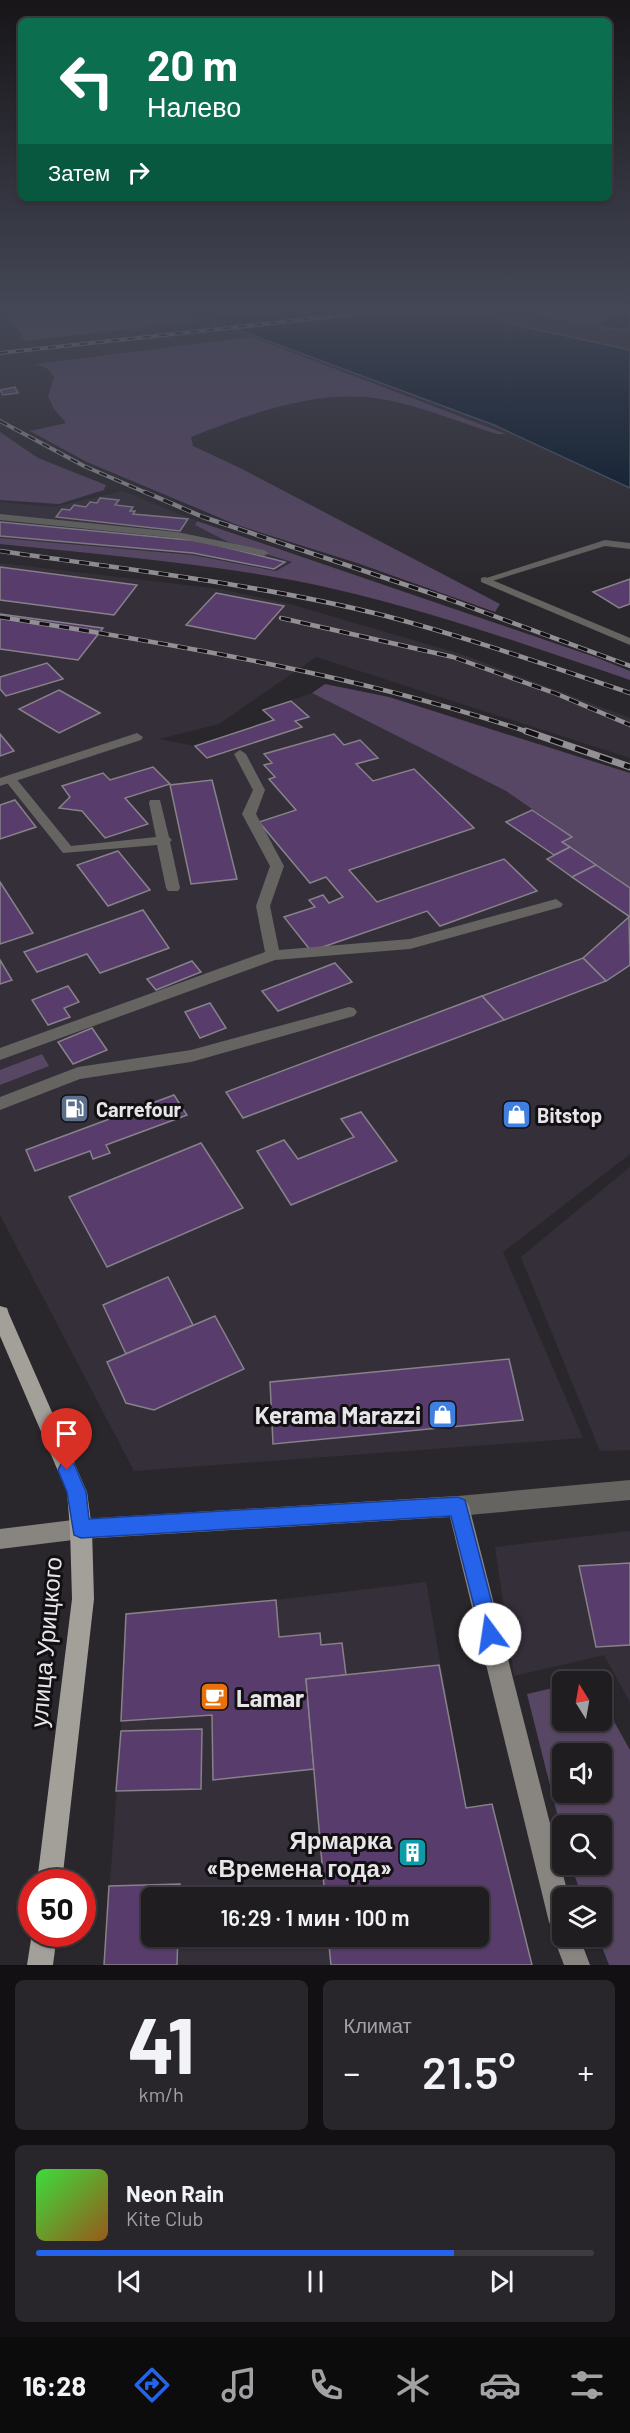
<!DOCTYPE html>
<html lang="ru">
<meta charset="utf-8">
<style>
body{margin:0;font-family:Barlow,sans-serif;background:#28262a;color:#f1f3f6;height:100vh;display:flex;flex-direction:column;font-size:22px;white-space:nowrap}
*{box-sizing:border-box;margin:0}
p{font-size:20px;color:#a2a2a5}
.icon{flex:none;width:33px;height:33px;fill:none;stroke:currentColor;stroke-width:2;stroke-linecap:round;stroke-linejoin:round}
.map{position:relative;height:1965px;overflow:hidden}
.details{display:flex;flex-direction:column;gap:15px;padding:15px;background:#121012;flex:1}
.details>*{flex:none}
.banner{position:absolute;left:18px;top:18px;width:594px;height:183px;border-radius:9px;box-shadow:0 2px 4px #0004,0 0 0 2px #3d3b3f;background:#0b6e4f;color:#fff;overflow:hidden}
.needle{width:39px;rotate:349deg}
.tools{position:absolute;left:552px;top:1671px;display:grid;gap:12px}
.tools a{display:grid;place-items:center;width:60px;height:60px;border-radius:9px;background:#201d21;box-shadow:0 2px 4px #0004,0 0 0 2px #3d3b3f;font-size:30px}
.speed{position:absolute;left:18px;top:1869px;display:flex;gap:12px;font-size:30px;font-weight:700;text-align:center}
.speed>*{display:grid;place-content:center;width:78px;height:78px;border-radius:50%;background:#201d21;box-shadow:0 2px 4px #0004,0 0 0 2px #3d3b3f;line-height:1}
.speed .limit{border:9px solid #d22;background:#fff;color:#111}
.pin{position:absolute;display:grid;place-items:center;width:51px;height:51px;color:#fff;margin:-62px -26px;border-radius:50% 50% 50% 0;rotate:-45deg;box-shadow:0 0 6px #0007}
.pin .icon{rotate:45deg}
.me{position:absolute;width:66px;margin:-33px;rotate:346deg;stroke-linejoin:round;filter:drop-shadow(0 0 4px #0008)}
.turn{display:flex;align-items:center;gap:21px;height:126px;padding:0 30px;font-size:27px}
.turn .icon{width:78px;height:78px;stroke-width:2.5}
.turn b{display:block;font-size:42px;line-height:51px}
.then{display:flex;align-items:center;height:57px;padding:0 30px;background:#0003;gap:12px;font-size:22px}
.big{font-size:45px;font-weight:600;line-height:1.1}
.details .widget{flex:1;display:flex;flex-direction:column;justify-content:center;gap:9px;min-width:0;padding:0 21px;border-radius:9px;background:#28262a}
.details .dial{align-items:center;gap:0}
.dial b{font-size:78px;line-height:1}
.song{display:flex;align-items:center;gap:18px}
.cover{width:72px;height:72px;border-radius:9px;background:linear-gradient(135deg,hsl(120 70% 55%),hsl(30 70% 35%))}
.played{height:6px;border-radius:3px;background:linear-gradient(90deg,#2563eb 75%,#3d3b3f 75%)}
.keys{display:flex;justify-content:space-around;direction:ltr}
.heat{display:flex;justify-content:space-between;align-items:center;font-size:33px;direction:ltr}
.details .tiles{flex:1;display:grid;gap:15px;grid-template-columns:1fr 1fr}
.widget:last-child{grid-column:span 2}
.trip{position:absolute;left:141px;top:1887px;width:348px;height:60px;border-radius:9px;background:#201d21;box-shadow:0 2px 4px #0004,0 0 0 2px #3d3b3f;font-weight:600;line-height:60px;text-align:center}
.tabs{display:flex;height:96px;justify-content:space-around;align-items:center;background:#0d0c0d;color:#a2a2a5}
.tabs .icon{width:42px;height:42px}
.tabs .current{color:#2563eb}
.tabs b{font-size:27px;color:#f1f3f6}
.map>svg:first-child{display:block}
.built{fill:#352f3a;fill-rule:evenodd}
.green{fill:#574664;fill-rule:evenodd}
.water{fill:#001325;stroke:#455260;stroke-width:1.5}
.pier{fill:#2a272c}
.building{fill:#583d6c;stroke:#868289;stroke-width:1.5}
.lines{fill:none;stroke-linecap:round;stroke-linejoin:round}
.service{fill:#656461;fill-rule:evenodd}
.minor{fill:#656461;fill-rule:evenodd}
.secondary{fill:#888581;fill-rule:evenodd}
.primary{fill:#a39f99;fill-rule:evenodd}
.rail-far2-casing{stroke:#929094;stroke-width:4}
.rail-far1-casing{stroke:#929094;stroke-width:4.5}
.rail-casing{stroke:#929094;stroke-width:7}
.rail-far2{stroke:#121013;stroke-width:2;stroke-dasharray:8;stroke-linecap:butt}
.rail-far1{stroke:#121013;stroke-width:3;stroke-dasharray:10;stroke-linecap:butt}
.rail{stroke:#121013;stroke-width:4.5;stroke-dasharray:13;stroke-linecap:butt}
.route{fill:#2563eb;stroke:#184099;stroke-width:1.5}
.labels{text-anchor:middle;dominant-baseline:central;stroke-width:6;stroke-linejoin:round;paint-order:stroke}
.poi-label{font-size:20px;font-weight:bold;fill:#e7e5e8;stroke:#121013;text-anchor:start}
.near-poi-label{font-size:24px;font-weight:bold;fill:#e7e5e8;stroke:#121013;text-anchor:end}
.near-street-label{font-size:24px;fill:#e7e5e8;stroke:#121013}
</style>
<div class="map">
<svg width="630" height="1965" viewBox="0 0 630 1965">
<rect width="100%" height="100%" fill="#2a272c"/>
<!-- built -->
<g class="built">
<path d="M123 491 197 521 195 524 228 542 293 562 276 571 193 555 0 538V502L53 507Z"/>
<path d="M0 563 220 589 290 604 464 655 630 718V758L316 657 219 724 159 739 195 746 273 720 263 710 312 693 506 791 572 837 563 842 630 888V1154L503 1252 583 1438 134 1471 0 1215Z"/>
<path d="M630 1167V1450L600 1451 521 1257Z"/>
<path d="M630 1531V1702L604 1655 514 1676 495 1547Z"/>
<path d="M426 1582 466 1808 492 1804 532 1965H104L121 1731 126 1614 276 1600ZM152 1898H478V1936H152Z"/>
</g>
<!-- green -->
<g class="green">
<path d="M5 309H167L198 321 25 341Z"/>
<path d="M533 309H630V315C618 315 609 318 597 321 583 324 542 319 530 310Z"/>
<path d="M252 337 506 434H497C461 423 424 407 387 400 321 387 252 413 191 437L193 446 240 468 500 604 495 612 357 563 237 525 87 462 30 431 66 423 54 409 48 396 54 377 48 369 35 364Z"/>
<path d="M0 432 38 458 106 485 104 490 59 504 0 500Z"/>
<path d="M197 521 595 657 630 671V680C532 647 435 612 334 589 225 564 111 556 0 544V538L193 555 276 571 292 562 228 542 195 525Z"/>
<path d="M325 684 389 697 630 773V888L562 842 571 836 506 791 312 693Z"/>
<path d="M42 1054 49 1066 0 1085V1070Z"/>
<path d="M562 1686V1720H602V1700L630 1750V1965H609L598 1937 602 1936V1898L582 1897 571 1865 602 1864V1826H562V1833L527 1694ZM562 1754H602V1792H562Z"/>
</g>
<!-- water -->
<g class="water">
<path d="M182 309H475L521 326 630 350V488L494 425Z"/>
<path d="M630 315V330L605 328 595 322 612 316Z"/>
</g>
<!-- pier -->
<path class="pier" d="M377 309H418L228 330 218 326Z"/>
<!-- building -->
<g class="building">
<path d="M15 387 18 393 3 395 0 390Z"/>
<path d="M100 498 119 500 115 505 133 507 130 511H135L133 514 188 519 180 531 56 517 62 509 70 510 74 505 86 507 90 502 97 503Z"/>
<path d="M0 522 200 541 285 562 274 569 193 553 0 536Z"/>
<path d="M0 567 137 585 114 615 0 600Z"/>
<path d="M630 579V604L619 608 593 592Z"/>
<path d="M216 593 284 606 255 639 186 625Z"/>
<path d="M0 614 103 628 78 660 0 649Z"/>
<path d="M47 663 63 679 6 696 0 689V677Z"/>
<path d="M59 690 100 713 59 733 19 709Z"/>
<path d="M291 701 309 717 295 721 302 727 207 758 195 746 274 720 263 710Z"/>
<path d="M0 734 14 751 0 756Z"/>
<path d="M334 734 344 745 360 740 378 758 356 764 373 781 414 769 474 828 349 870 377 902 504 859 537 891 440 926 427 911 311 951 284 917 315 907 309 900 323 895 329 903 343 897 326 877 310 883 259 822 296 810 269 779 275 777 264 765 272 763 264 754Z"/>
<path d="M153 767 170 784 125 798 148 824 105 838 82 811 59 808 70 797 62 786 103 773 110 780Z"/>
<path d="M212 780 237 879 191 884 170 785Z"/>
<path d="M15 800 36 827 0 839V805Z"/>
<path d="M532 810 572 837 562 842 570 847 554 855 506 822Z"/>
<path d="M570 847 596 865 572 877 547 859Z"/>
<path d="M118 851 150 890 108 906 77 865Z"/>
<path d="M596 865 630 888V917L572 877Z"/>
<path d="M0 882 33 933 0 944Z"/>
<path d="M143 910 169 948 100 973 87 954 37 972 24 952Z"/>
<path d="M629 917 630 965 606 981 583 958Z"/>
<path d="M583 958 606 981 504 1020 482 996Z"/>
<path d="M0 960 12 980 0 984Z"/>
<path d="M192 961 201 972 156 990 147 979Z"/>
<path d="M335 963 352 982 278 1011 262 991Z"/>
<path d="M68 986 79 1002 64 1008 70 1017 48 1025 32 1000Z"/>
<path d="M482 996 504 1020 243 1118 226 1092Z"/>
<path d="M210 1003 226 1028 200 1038 185 1012Z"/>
<path d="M92 1028 107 1050 73 1064 58 1042Z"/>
<path d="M174 1095 187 1115 106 1145 110 1153 93 1159 90 1151 35 1171 26 1150Z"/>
<path d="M361 1112 397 1161 291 1205 257 1151 284 1140 298 1159 354 1137 341 1119Z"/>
<path d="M201 1143 243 1208 107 1267 69 1197Z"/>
<path d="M168 1277 193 1325 126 1354 103 1305Z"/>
<path d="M215 1316 244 1369 154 1410 126 1403 107 1362Z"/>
<path d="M509 1359 523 1420 273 1444 270 1382Z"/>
<path d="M630 1563V1645L596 1647 579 1566Z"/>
<path d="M276 1600 279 1637 320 1633 321 1645 342 1643 346 1675 306 1679 314 1769 213 1780 212 1715 121 1721 126 1614Z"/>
<path d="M439 1665 466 1808 492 1804 532 1965H331L328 1936H478V1898H325L306 1679Z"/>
<path d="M202 1729 201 1789 116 1791 121 1731Z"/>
<path d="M180 1884 179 1898H152V1936H178L177 1965H104L109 1886Z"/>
</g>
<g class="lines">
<!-- service -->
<g class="service">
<path d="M0 514 177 532 264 550 269 553 264 556 177 538 0 520Z"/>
<path d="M485 577 630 638V645L481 582V578Z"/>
<path d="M240 750 246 754 265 790 256 814 284 866 270 906 279 950 410 939 556 899 563 904 561 907 410 949 275 960 0 1060V1048L265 952 256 906 270 866 242 814 253 790 234 754Z"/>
<path d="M10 775 14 776 71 846 156 837 149 803 150 800H160L169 837 172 840 170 842 180 888 178 891H168L166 888 157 845 63 853 4 779Z"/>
<path d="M349 1007 354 1008 357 1012 354 1016 191 1062 80 1079 0 1110V1097L78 1067 191 1050Z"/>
</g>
<!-- minor -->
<g class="minor">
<path d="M605 540 630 543V549L605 546 489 582 480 580Z"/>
<path d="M137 733 143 737 141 740 0 786V778Z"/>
<path d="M630 1480V1500L458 1516 451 1513 447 1506 451 1499 458 1496Z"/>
</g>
<!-- secondary -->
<path class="secondary" d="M458 1496 465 1499 469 1506 569 1898H562V1936H579L590 1965H564L553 1936 555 1932 549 1922 450 1517 81 1539 0 1549V1529L81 1519Z"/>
<!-- primary -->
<g class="primary">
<path d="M0 1306 7 1308 9 1314 87 1492 92 1529 94 1599 62 1882H37L72 1599 70 1529 67 1492 0 1336Z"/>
<path d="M32 1933 57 1934 53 1965H27Z"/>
</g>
<defs>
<g id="rail-far2">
<path d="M0 353 401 309"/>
<path d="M0 421 84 466 149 494"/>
</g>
<g id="rail-far1">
<path d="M145 492 203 517 448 599 630 666"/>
<path d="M0 551C129 570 260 584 386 616 469 638 549 666 630 693"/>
<path d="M0 617C179 645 359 675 531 733"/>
<path d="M281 618 453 657 557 694 630 725"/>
</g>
<path id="rail" d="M526 731 630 767"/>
</defs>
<!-- rail-far2 casing -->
<use href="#rail-far2" class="rail-far2-casing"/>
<!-- rail-far1 casing -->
<use href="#rail-far1" class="rail-far1-casing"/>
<!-- rail casing -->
<use href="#rail" class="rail-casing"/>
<!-- rail-far2 -->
<use href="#rail-far2" class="rail-far2"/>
<!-- rail-far1 -->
<use href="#rail-far1" class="rail-far1"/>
<!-- rail -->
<use href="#rail" class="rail"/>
</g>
<!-- sky -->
<linearGradient id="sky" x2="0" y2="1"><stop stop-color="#171518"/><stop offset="0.53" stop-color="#444756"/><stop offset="1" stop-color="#444756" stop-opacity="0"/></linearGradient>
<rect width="630" height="584" fill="url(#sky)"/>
<!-- route -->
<path class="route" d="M67 1461 74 1464 86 1492 89 1519 458 1497 465 1500 500 1634 497 1641 490 1644 483 1641 451 1516 81 1538 74 1535 67 1492 58 1470 61 1464Z"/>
<!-- icons -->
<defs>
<symbol id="fuel-square" viewBox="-11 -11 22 22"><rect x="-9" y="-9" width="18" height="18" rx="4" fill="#5c6f8a" stroke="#121013"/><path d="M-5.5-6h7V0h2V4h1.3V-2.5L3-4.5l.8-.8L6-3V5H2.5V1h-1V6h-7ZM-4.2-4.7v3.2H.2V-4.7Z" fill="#fff"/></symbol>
<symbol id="shop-square" viewBox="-11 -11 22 22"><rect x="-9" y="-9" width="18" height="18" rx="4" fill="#3f7fe0" stroke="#121013"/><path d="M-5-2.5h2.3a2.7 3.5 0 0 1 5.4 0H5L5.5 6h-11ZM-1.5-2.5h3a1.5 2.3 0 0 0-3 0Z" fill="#fff"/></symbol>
<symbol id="cafe-square" viewBox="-11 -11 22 22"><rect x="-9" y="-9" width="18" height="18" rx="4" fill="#e8710a" stroke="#121013"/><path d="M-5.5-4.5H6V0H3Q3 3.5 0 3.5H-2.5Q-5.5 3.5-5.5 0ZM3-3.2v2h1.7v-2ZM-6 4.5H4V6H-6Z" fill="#fff"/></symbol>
<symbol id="building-square" viewBox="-11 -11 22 22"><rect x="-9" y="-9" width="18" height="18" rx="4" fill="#0f9aa8" stroke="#121013"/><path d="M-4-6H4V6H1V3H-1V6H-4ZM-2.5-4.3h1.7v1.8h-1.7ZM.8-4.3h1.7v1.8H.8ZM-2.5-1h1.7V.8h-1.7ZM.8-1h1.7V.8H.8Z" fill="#fff"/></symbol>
</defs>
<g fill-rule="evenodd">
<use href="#fuel-square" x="58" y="1092" width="33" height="33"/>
<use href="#shop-square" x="500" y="1098" width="33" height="33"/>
<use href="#shop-square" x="426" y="1398" width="33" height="33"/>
<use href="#cafe-square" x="198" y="1680" width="33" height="33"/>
<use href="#building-square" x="396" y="1836" width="33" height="33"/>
</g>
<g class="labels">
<!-- poi labels -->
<g class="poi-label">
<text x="96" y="1109">Carrefour</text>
<text x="537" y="1115">Bitstop</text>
</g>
<!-- near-poi labels -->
<g class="near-poi-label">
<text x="421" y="1414">Kerama Marazzi</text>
<text x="236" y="1697" text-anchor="start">Lamar</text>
<text x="392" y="1839">Ярмарка<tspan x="392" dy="28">«Времена года»</tspan></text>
</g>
<!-- near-street labels -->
<g class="near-street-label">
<text transform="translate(45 1642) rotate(-85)">улица Урицкого</text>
</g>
</g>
</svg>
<div class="tools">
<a><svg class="needle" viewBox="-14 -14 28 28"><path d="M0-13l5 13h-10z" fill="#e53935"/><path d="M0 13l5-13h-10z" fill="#a2a2a5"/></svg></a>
<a><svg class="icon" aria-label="sound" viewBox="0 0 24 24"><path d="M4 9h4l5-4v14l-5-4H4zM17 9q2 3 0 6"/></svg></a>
<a><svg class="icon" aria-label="search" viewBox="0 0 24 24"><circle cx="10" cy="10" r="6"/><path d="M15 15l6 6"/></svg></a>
<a><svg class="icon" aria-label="layers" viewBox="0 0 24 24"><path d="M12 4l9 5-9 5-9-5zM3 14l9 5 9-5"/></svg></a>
</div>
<div class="speed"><div class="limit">50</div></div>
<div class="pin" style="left:67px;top:1470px;background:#d93025"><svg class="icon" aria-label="arrive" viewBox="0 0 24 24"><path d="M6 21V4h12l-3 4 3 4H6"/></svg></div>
<svg class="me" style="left:490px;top:1634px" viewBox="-20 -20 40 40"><circle r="19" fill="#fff"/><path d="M0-13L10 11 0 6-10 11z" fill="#2563eb"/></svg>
<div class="trip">16:29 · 1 мин · 100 m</div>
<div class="banner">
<div class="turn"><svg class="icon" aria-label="left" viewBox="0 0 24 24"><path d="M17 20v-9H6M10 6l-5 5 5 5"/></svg><div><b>20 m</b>Налево</div></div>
<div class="then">Затем<svg class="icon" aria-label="right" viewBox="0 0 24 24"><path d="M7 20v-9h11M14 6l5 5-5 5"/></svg></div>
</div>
</div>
<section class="details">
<div class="tiles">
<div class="widget dial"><b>41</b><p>km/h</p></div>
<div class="widget"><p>Климат</p>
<div class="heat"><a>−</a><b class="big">21.5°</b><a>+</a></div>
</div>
<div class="widget">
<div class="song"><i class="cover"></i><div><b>Neon Rain</b><p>Kite Club</p></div></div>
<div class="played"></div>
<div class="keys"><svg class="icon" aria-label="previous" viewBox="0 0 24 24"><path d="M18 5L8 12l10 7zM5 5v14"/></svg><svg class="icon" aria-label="pause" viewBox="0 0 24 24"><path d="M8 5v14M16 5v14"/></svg><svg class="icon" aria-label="next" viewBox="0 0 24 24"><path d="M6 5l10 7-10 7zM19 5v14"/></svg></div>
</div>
</div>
</section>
<nav class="tabs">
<b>16:28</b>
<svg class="icon current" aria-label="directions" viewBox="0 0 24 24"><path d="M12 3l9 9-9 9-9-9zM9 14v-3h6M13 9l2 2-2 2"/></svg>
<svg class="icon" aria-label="music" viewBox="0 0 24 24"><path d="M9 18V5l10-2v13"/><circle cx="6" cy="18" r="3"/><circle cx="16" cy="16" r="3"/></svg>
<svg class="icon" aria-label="phone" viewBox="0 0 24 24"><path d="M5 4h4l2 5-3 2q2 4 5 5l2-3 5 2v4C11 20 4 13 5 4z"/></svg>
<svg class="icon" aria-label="climate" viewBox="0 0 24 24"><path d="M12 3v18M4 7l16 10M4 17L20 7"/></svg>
<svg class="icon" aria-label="car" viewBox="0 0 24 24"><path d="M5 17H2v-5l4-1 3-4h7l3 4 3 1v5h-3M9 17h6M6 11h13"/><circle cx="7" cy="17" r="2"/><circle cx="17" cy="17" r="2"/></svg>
<svg class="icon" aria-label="filters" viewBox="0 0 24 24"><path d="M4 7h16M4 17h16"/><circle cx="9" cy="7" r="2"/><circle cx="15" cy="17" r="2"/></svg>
</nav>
